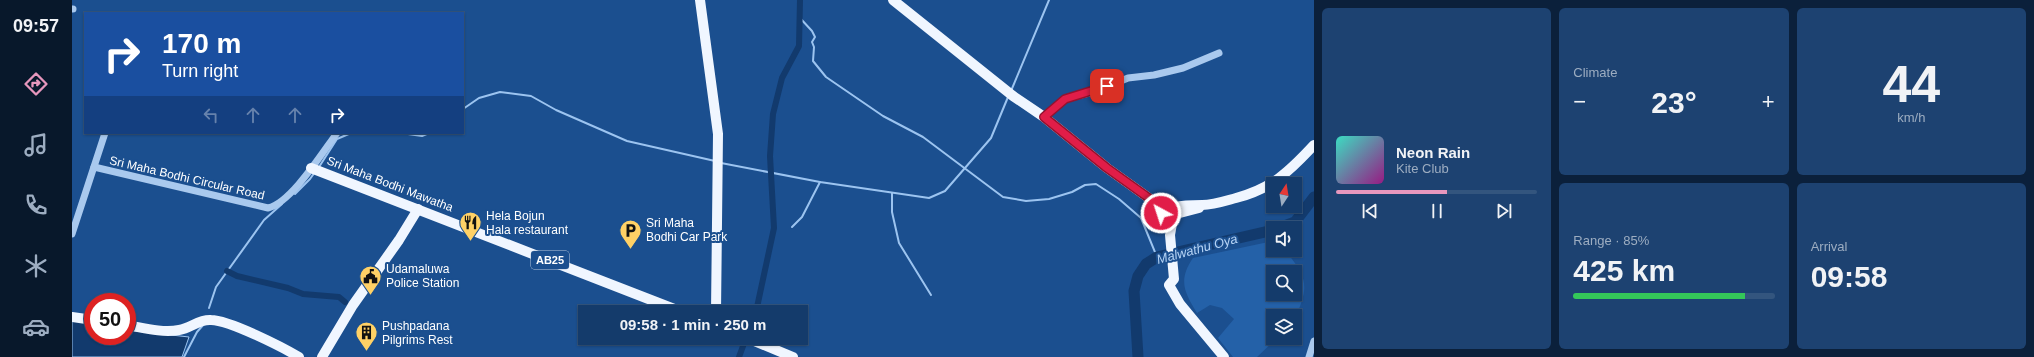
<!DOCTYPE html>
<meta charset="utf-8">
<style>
body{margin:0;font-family:Helvetica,sans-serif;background:#1d4271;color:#f1f3f6;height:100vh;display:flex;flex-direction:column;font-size:15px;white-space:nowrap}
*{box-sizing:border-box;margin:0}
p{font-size:13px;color:#9dadc1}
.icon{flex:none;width:22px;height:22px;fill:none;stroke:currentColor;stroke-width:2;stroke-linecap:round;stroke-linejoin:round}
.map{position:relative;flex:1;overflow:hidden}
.details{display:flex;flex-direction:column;gap:8px;padding:8px;background:#0b203b;width:720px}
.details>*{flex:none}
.guide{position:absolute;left:12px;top:12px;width:380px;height:122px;border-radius:0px;box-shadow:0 1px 3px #0004,0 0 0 1px #33557e;background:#1a4fa0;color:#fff;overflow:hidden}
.needle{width:26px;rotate:12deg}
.controls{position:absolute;left:1194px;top:177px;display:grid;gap:8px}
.controls a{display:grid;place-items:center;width:36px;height:36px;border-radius:0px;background:#143b6b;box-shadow:0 1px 3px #0004,0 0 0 1px #33557e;font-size:20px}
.speed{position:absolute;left:12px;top:293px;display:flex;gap:8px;font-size:20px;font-weight:700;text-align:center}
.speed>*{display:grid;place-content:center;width:52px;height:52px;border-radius:50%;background:#143b6b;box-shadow:0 1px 3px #0004,0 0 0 1px #33557e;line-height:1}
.speed .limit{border:6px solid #d22;background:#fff;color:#111}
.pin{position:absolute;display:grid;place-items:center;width:34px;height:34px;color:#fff;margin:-17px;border-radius:8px;box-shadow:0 2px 6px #0006}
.me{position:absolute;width:44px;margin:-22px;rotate:320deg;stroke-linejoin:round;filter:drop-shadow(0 0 3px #0008)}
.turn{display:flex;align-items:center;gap:14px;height:84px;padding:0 12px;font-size:18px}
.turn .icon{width:52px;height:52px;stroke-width:2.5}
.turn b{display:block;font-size:28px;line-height:34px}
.lanes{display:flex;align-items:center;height:38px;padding:0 12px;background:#0003;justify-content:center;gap:20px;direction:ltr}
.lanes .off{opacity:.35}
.big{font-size:30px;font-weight:700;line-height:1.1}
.details .widget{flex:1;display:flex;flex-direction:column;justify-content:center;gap:6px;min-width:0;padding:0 14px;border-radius:6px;background:#1d4271}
.details .dial{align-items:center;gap:0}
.dial b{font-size:52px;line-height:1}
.song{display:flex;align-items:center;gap:12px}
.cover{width:48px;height:48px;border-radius:6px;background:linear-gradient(135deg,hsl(170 70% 55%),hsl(310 70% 35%))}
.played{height:4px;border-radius:2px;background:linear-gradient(90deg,#e797bd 55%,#33557e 55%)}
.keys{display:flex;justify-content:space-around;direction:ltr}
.heat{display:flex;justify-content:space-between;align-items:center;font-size:22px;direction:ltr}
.charge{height:6px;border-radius:3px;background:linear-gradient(90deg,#34c759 85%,#33557e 0)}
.details .tiles{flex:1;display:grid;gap:8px;grid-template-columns:repeat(3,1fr)}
.widget:first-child{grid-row:span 2}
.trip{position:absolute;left:506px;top:305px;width:230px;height:40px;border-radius:0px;background:#143b6b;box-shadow:0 1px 3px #0004,0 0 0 1px #33557e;font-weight:700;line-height:40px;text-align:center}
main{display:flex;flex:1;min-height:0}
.tab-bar{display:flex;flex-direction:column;width:72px;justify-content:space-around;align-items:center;background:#08182b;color:#9dadc1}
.tab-bar .icon{width:28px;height:28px}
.tab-bar .active{color:#e797bd}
.tab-bar b{font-size:18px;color:#f1f3f6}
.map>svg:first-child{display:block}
.green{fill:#2461a8;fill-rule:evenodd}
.water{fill:#123a6d;stroke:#9cc4f0}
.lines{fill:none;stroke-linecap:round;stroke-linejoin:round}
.stream{stroke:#9cc4f0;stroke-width:2}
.canal{stroke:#123a6d;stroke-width:6}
.river{stroke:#123a6d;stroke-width:11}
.minor{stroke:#a9c9ee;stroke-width:7}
.major{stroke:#f0f6ff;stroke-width:10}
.route-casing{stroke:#92132f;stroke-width:10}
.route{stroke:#e11d48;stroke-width:7}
.labels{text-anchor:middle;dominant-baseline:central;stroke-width:4;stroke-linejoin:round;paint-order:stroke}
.shield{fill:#1b4f8f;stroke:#bbcadd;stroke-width:1}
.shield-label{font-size:11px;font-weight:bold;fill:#fff}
.street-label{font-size:12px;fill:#fff;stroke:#1b4f8f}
.poi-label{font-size:12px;fill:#fff;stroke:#1b4f8f;text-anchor:start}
.water-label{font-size:13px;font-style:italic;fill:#b5d3f5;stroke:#1b4f8f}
</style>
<main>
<nav class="tab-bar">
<b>09:57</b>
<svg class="icon active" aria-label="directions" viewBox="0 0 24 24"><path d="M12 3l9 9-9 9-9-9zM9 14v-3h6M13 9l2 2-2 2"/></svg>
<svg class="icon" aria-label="music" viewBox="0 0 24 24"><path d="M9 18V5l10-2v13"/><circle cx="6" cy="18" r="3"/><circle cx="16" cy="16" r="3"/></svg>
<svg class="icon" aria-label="phone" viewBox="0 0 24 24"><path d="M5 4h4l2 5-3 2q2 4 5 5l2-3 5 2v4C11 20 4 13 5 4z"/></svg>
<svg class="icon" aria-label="climate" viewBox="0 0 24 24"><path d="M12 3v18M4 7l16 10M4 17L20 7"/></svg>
<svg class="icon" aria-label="car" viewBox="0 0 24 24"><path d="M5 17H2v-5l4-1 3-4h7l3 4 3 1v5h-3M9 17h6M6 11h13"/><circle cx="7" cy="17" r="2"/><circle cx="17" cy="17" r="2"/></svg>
</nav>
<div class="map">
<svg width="1242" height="357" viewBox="0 0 1242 357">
<rect width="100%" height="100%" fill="#1b4f8f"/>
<!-- green -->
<path class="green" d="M1201 241V250H1213C1235 278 1238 285 1223 318V316H1201V338H1205L1185 357H1161L1146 338 1162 319 1150 308 1138 305 1125 313C1112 292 1106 280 1121 258ZM1201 272H1223V294H1201Z"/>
<!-- water -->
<path class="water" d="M0 320 21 324V336H55V330L117 337 110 357H0Z"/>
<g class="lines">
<!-- stream -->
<g class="stream">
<path d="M728 18 740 31 743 37 740 42 742 47 741 61 754 77 811 116 851 137 931 197 954 201 977 199 1000 192 1013 185 1024 184 1047 199 1069 218 1085 257"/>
<path d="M939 91 977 0"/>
<path d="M391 109 407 98 428 92 459 96 484 110 555 141 643 161"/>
<path d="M329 133 350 136 357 133"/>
<path d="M649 163 748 182 857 198 873 191 919 138 936 97"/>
<path d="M247 167 265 139 279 133"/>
<path d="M820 193V212L827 243 859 295"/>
<path d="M223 194 238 179 243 172"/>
<path d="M720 227 730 217 748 182"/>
<path d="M137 308 144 287 192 220 210 204"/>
<path d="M112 357 125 332 132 324"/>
</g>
<!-- canal -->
<g class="canal">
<path d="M155 271 165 276 216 288 231 294 267 297 273 302"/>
<path d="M684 312 702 228 698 156 701 114 710 78 727 46 728 0"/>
<path d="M667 357 674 338"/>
</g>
<!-- river -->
<g class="river">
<path d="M1207 228 1223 222 1242 197"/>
<path d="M1066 357 1062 291 1066 276 1074 264 1085 257 1110 251 1201 230"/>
</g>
<!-- minor -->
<g class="minor">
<path d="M0 9H1"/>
<path d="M972 117 993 99 1025 91 1056 78 1082 75 1111 68 1147 53"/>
<path d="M22 167 196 208C219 203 250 153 265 133"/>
<path d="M0 234 33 133"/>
<path d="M1237 357 1242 341"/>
</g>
<!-- major -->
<g class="major">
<path d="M628 0 646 134 644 312"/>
<path d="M821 0 941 96 972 117 1035 168 1081 201 1089 213"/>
<path d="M239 168 610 312"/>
<path d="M1081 201 1095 205"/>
<path d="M1103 207C1112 205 1120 205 1130 205 1141 205 1153 201 1164 198 1199 189 1217 172 1242 145"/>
<path d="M1104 214 1127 208"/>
<path d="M1101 218 1098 235 1102 279 1097 285 1108 304 1152 357"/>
<path d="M0 317 21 320"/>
<path d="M55 325C72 328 90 333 107 330 119 328 127 319 139 320 157 320 210 347 227 357"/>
<path d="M675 338 721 357"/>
<path d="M250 357 281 305 327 240 346 209"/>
</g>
</g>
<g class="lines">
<defs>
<path id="route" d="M1035 86 993 99 972 117 1035 168 1081 201 1089 213"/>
</defs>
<!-- route casing -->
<use href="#route" class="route-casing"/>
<!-- route -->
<use href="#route" class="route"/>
</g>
<!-- icons -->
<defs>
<symbol id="restaurant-pin" viewBox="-11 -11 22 30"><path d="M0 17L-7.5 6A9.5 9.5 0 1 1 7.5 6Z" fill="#ffd166" stroke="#1b4f8f"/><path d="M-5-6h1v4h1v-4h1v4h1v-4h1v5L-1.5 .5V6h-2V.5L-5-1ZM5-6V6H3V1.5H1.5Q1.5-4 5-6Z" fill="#111"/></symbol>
<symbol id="parking-pin" viewBox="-11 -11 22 30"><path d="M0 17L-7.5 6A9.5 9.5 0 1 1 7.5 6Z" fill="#ffd166" stroke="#1b4f8f"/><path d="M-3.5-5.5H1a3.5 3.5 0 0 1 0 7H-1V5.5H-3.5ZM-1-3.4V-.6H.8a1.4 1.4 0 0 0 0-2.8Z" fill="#111"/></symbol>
<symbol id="civic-pin" viewBox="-11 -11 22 30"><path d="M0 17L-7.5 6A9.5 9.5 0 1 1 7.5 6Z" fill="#ffd166" stroke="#1b4f8f"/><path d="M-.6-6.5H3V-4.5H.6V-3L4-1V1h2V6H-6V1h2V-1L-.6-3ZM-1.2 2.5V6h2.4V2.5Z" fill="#111"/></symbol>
<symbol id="building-pin" viewBox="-11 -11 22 30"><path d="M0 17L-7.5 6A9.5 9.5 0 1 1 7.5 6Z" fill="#ffd166" stroke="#1b4f8f"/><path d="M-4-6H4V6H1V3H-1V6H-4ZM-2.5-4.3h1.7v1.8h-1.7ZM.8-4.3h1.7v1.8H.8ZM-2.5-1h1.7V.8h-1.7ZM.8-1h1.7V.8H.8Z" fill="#111"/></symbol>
</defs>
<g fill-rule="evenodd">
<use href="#restaurant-pin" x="386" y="210" width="25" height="34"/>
<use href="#parking-pin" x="546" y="218" width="25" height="34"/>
<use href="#civic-pin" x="286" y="264" width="25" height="34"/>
<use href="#building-pin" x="282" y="320" width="25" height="34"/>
</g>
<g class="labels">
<!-- shield labels -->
<rect class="shield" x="459" y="251" width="38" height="18" rx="3"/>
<g class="shield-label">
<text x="478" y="260">AB25</text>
</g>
<!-- street labels -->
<g class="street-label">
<text transform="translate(115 178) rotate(13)">Sri Maha Bodhi Circular Road</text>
<text transform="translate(318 184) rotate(21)">Sri Maha Bodhi Mawatha</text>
</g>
<!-- poi labels -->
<g class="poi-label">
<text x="414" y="216">Hela Bojun<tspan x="414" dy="14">Hala restaurant</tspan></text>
<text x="574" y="223">Sri Maha<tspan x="574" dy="14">Bodhi Car Park</tspan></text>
<text x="314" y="269">Udamaluwa<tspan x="314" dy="14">Police Station</tspan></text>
<text x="310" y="326">Pushpadana<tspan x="310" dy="14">Pilgrims Rest</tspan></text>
</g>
<!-- water labels -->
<g class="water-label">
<text transform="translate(1125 249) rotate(-15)">Malwathu Oya</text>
</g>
</g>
</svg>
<div class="controls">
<a><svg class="needle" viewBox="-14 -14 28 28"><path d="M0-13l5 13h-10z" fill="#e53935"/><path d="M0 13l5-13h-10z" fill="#9dadc1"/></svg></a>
<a><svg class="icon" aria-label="sound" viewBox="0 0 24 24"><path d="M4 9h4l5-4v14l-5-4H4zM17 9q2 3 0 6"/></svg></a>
<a><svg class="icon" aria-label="search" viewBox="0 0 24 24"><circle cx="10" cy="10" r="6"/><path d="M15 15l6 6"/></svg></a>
<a><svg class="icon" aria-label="layers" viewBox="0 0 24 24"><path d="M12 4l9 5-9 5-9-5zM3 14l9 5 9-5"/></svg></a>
</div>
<div class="speed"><div class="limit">50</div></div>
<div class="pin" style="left:1035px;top:86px;background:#d93025"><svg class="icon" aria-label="arrive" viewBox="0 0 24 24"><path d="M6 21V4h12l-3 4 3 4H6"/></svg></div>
<svg class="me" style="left:1089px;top:213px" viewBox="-20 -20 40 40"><circle r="17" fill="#e11d48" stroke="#fff" stroke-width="3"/><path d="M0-11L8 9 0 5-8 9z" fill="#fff"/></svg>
<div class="trip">09:58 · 1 min · 250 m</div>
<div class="guide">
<div class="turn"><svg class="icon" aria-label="right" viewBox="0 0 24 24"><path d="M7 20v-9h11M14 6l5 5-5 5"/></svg><div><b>170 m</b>Turn right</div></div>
<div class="lanes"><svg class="icon off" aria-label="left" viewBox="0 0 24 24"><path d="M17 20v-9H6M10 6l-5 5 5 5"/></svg><svg class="icon off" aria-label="ahead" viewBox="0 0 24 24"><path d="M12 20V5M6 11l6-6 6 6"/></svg><svg class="icon off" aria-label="ahead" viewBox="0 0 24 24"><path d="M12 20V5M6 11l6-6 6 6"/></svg><svg class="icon" aria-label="right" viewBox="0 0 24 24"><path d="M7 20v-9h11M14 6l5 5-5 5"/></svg></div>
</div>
</div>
<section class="details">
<div class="tiles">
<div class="widget">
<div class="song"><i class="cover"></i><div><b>Neon Rain</b><p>Kite Club</p></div></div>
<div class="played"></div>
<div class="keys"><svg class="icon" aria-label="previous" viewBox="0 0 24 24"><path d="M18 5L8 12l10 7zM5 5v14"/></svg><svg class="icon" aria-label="pause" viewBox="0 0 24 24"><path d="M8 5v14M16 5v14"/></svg><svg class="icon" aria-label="next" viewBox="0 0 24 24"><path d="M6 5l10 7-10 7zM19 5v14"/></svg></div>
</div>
<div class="widget"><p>Climate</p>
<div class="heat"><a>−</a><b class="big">23°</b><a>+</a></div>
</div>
<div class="widget dial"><b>44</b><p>km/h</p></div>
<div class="widget"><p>Range · 85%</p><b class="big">425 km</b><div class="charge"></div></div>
<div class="widget"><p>Arrival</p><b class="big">09:58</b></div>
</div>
</section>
</main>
